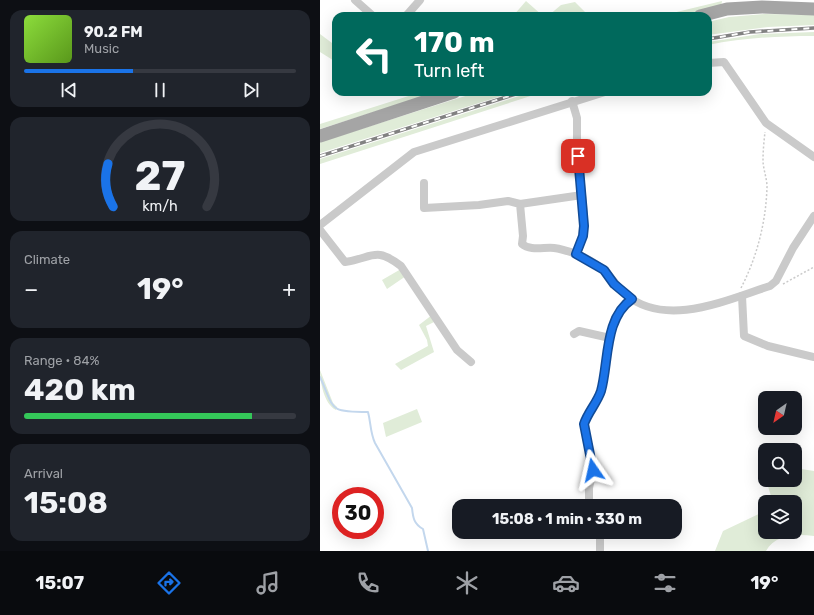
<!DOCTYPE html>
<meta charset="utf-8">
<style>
body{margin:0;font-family:Rubik,sans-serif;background:#20242c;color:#f1f3f6;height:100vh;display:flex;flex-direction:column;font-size:15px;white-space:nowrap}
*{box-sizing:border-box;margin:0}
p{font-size:13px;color:#9ea1a6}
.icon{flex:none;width:22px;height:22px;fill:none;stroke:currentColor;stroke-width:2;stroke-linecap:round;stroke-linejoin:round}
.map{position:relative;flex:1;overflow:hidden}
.drawer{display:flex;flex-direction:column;gap:10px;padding:10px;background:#0d0f14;width:320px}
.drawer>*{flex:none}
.banner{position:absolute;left:12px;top:12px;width:380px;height:84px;border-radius:12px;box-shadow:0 4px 16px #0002;background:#00695c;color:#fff;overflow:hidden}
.needle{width:26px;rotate:214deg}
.fabs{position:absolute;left:438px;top:391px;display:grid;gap:8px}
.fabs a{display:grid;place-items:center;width:44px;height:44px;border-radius:8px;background:#171b24;box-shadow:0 4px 16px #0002;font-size:20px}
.speed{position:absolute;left:12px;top:487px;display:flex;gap:8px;font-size:20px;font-weight:700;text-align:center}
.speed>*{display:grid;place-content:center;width:52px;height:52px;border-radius:50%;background:#171b24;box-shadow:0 4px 16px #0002;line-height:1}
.speed .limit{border:6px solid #d22;background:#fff;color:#111}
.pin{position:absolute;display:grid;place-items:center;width:34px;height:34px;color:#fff;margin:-17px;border-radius:8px;box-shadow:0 2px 6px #0006}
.me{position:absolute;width:44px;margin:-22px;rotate:349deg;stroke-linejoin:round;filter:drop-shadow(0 0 3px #0008)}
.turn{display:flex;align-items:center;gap:14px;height:84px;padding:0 16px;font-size:18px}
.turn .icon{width:52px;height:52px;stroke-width:2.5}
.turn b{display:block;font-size:28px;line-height:34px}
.big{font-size:30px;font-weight:700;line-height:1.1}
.drawer .widget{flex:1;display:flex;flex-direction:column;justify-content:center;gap:6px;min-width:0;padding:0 14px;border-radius:12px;background:#20242c}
.drawer .dial{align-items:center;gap:0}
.dial svg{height:104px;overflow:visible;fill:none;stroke:#363941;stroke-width:7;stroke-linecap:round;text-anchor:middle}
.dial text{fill:#f1f3f6;stroke:none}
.song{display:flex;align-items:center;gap:12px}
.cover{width:48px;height:48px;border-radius:6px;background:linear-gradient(135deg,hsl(90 70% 55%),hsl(90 70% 35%))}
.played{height:4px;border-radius:2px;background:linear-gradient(90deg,#1a73e8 40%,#363941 40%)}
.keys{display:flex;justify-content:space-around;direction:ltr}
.heat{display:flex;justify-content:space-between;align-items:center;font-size:22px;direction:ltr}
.charge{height:6px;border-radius:3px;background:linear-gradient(90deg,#34c759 84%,#363941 0)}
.trip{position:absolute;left:132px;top:499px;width:230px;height:40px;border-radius:12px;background:#171b24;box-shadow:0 4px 16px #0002;font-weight:700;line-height:40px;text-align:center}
.tabs{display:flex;height:64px;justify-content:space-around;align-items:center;background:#090b0e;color:#9ea1a6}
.tabs .icon{width:28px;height:28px}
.tabs .current{color:#1a73e8}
.tabs b{font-size:18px;color:#f1f3f6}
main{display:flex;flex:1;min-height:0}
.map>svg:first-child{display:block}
.green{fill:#e0ecd8}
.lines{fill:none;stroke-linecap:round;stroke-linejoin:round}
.stream{stroke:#c3d7ed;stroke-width:2}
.path{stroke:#cacaca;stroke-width:1.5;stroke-dasharray:2 2;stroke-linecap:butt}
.street{stroke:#cacaca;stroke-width:8}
.primary{stroke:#a5a5a5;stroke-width:13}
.rail-casing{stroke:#828282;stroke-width:3.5}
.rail{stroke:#fff;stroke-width:2;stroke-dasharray:6;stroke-linecap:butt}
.route-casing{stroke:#114b97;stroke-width:10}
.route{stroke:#1a73e8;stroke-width:7}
</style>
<main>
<section class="drawer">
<div class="widget">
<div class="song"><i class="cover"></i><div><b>90.2 FM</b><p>Music</p></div></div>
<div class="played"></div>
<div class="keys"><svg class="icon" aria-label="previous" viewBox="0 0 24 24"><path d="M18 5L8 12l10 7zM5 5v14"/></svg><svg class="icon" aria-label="pause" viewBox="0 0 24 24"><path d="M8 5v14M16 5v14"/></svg><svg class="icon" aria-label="next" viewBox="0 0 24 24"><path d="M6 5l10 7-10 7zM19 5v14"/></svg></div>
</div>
<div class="widget dial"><svg viewBox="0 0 100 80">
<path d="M14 69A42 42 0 1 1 86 69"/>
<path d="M14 69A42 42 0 0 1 10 36" stroke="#1a73e8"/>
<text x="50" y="56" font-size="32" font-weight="700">27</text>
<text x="50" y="72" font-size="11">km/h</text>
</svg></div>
<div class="widget"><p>Climate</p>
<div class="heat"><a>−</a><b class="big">19°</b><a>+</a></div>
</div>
<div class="widget"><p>Range · 84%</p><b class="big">420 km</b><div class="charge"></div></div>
<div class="widget"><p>Arrival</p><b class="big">15:08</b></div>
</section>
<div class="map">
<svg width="494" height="551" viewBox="0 0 494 551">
<rect width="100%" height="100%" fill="#fff"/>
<!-- green -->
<g class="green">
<path d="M206 1 223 16H193Z"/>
<path d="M402 1 401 6 356 16H340Z"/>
<path d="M255 2 269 16H228L241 5Z"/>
<path d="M445 14 494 15V25L448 27 388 35V22L409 17Z"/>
<path d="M494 32V36C458 36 423 38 388 45V42L440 34Z"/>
<path d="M0 34 16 46V62L0 52Z"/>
<path d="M90 92H117L0 129V124L95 94Z"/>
<path d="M158 92H194L0 153V142Z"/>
<path d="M212 92H223L0 164V159Z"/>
<path d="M81 269 86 276 67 289 62 280Z"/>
<path d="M112 315 114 322 106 326 114 352 81 370 75 364 108 346 107 340 99 325Z"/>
<path d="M0 370 13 403 17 407 16 410C4 404 0 382 0 370Z"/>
<path d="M97 409 102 422 66 437 63 423Z"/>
<path d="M475 468 494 471V536C476 534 456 534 446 551H395L403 531 445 511V532H475V502H450L451 496 446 480H475Z"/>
</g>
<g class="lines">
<!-- stream -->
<path class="stream" d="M0 377C15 410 8 412 48 412 51 423 50 432 55 443L92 508C93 518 94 524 103 529L108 551"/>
<!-- path -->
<g class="path">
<path d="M463 284 494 267"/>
<path d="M421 288C437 257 446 222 447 187 447 178 443 169 443 160 443 151 444 141 445 132"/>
</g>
<!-- street -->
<g class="street">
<path d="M35 0 53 16"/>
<path d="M86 16 100 0"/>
<path d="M388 63 404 62 446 123 494 157"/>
<path d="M252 101 257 118V144L264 215 263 236 257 254"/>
<path d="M104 183V208L159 205 188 201 200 204 203 236 202 244C210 251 224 247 234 248 241 249 251 252 257 254 266 258 276 263 283 270 292 277 297 287 306 295 347 328 406 300 450 286L456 281 473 248 494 216"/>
<path d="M200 204 262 195"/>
<path d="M0 225 94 152 285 92"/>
<path d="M0 230 25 262C53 258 55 246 81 266L137 350 151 362"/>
<path d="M422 296 424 336 448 346 494 357"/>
<path d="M254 334 259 331 290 338"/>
<path d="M269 506V488L273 470 264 424C268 412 277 403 281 391 289 362 284 318 313 299"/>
<path d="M280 532V551"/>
</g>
<!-- primary -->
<g class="primary">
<path d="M380 16 407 9 442 7 494 9"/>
<path d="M0 136 134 92"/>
</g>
<defs>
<g id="rail">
<path d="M388 39 430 32 494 28"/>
<path d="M0 156 202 92"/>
</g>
</defs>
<!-- rail casing -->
<use href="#rail" class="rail-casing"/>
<!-- rail -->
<use href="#rail" class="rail"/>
</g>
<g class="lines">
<defs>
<path id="route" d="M258 156 264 226 263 236 256 254 284 270 294 284 312 299C284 318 289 362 281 391 277 403 268 412 264 424L273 470"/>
</defs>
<!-- route casing -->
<use href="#route" class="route-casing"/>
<!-- route -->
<use href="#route" class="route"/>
</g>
</svg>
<div class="fabs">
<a><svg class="needle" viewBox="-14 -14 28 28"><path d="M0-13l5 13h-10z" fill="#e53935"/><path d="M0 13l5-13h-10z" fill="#9ea1a6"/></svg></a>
<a><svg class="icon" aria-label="search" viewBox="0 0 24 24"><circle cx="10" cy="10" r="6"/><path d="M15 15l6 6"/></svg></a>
<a><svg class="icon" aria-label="layers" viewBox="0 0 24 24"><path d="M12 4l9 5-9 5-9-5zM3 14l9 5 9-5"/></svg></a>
</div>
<div class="speed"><div class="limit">30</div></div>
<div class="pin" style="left:258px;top:156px;background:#d93025"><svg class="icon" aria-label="arrive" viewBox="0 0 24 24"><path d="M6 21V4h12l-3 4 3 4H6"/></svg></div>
<svg class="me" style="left:273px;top:470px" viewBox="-20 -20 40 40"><path d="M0-17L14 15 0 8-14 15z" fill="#1a73e8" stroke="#fff" stroke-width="4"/></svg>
<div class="trip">15:08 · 1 min · 330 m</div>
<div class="banner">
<div class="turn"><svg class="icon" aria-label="left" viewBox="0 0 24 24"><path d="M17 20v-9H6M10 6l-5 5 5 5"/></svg><div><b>170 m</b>Turn left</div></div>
</div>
</div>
</main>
<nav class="tabs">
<b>15:07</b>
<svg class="icon current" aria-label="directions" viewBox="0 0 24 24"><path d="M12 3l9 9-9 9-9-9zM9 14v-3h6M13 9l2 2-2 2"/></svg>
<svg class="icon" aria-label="music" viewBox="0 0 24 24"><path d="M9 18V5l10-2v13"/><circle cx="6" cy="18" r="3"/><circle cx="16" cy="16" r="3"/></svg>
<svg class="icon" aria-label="phone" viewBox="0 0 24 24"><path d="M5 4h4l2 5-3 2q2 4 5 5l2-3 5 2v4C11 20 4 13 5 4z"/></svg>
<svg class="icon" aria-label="climate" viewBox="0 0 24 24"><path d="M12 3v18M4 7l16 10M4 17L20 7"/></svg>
<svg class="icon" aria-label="car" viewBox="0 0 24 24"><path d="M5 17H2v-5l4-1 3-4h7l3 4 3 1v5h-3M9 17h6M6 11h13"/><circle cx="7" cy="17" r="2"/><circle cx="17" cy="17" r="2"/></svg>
<svg class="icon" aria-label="filters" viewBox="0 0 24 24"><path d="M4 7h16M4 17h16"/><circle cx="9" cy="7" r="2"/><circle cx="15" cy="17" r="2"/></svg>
<b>19°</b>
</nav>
